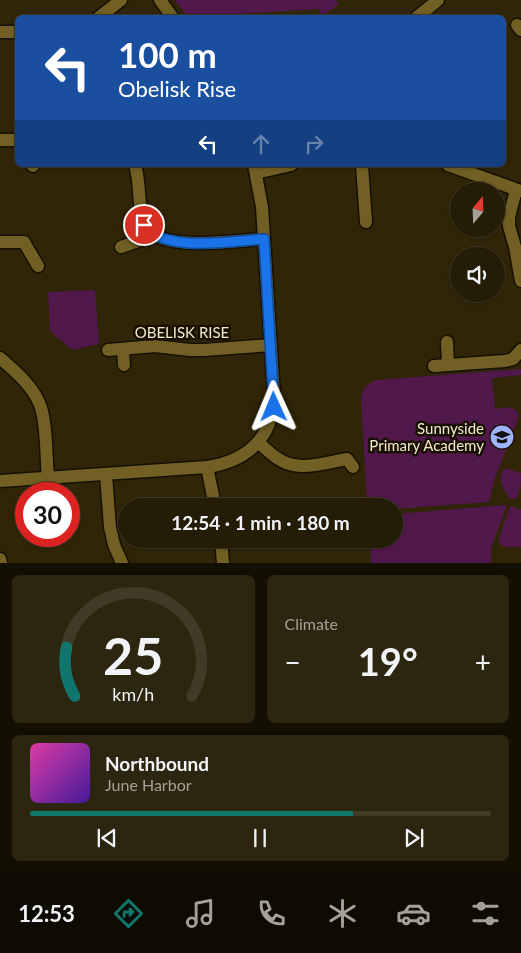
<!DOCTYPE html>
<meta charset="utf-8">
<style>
body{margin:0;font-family:Lato,sans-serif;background:#2c250f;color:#f1f3f6;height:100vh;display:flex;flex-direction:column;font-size:19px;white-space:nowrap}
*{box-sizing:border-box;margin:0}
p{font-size:16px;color:#a3a19a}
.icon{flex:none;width:28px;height:28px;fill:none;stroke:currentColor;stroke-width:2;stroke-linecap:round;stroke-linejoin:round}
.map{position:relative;height:563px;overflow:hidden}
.side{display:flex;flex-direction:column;gap:12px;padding:12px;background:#140f03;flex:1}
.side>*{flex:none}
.top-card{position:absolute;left:15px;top:15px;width:491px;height:152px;border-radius:8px;box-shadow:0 1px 4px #0004,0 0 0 1px #413a27;background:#1a4fa0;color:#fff;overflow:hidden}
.needle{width:32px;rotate:19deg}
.controls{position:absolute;left:450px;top:182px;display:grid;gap:10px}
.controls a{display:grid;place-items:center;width:55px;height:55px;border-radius:50%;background:#241c05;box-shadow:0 1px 4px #0004,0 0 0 1px #413a27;font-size:25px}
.speed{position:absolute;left:15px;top:482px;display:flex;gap:10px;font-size:25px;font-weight:700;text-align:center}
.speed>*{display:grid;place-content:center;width:65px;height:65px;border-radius:50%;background:#241c05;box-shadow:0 1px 4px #0004,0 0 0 1px #413a27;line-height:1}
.speed .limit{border:8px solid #d22;background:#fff;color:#111}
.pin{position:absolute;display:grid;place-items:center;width:42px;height:42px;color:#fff;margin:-21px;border:2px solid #fff;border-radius:50%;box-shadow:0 1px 5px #0007}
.me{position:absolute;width:55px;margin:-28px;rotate:359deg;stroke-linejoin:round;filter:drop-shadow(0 0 4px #0008)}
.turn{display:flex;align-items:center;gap:18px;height:105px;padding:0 20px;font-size:22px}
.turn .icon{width:65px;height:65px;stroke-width:2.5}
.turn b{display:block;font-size:35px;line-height:42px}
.lanes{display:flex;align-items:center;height:48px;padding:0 20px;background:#0003;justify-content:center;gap:25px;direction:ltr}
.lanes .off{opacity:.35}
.big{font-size:38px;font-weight:700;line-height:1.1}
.side .tile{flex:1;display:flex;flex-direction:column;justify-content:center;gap:8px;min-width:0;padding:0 18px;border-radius:8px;background:#2c250f}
.side .dial{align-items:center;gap:0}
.dial svg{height:130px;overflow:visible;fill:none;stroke:#413a27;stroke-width:7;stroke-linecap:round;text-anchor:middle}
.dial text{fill:#f1f3f6;stroke:none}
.song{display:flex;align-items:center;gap:15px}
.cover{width:60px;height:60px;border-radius:8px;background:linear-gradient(135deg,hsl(320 70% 55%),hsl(260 70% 35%))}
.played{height:5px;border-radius:2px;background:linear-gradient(90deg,#0f766e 70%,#413a27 70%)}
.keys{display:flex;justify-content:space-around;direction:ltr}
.heat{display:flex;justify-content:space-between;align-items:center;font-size:28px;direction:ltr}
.side .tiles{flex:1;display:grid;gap:12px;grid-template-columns:1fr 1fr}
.tile:last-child{grid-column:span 2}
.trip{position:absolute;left:118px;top:498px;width:285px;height:50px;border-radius:25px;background:#241c05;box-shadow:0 1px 4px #0004,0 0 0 1px #413a27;font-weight:700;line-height:50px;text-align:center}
.tabs{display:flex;height:80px;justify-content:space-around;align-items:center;background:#0e0b02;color:#a3a19a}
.tabs .icon{width:35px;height:35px}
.tabs .on{color:#0f766e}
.tabs b{font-size:22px;color:#f1f3f6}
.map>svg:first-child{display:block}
.green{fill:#50184b}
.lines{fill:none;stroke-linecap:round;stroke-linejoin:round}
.street-casing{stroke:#151001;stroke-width:15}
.street{stroke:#715f24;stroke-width:12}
.route-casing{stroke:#114b97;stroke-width:12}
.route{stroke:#1a73e8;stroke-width:9}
.labels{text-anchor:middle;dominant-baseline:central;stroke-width:5;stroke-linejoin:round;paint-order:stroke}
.street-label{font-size:15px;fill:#f3e9cc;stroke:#170f00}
.poi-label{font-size:15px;fill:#f3e9cc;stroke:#170f00;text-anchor:end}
</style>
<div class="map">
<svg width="521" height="563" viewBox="0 0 521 563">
<rect width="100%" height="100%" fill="#302607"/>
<!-- green -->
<g class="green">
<path d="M175 0H336L339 4 322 16 318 9 188 17Z"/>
<path d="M95 290 99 344 72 350 50 331 48 292Z"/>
<path d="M521 369V375L492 378 495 409C505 408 515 404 519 416L495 478 489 502 394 509V506H367L361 399C362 389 367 383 377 380Z"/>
<path d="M506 468 521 473C521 482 521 493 516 499L509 498C503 488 495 476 506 468Z"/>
<path d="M507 505 491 548V563H371L370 543 374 539H394V514Z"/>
<path d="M510 506 521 510V547H504L499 543V538Z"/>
</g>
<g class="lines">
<defs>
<g id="street">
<path d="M160 0 173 18"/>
<path d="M98 18 121 0"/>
<path d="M416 18 438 0"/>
<path d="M517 25 521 30"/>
<path d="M0 32H18"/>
<path d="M0 140H18"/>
<path d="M32 165 33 166"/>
<path d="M135 165C141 184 137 204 144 223 155 254 236 240 264 239"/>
<path d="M362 165 366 222"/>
<path d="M448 165 521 191"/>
<path d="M256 173 291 165"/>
<path d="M516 190 509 217V226L515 247 521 281"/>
<path d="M0 242H24L38 266"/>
<path d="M121 247 138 241 148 231"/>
<path d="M447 342 448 365"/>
<path d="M123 349 124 365"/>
<path d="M108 350 155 346 190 350H204L271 345"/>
<path d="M0 358C15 371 33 386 40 405 47 423 46 457 48 478"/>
<path d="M434 366 505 361 513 359 521 350"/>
<path d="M258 442C266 449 274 458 284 462 303 471 328 462 347 459L353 467"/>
<path d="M207 467 215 506"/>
<path d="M106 475 110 527 114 545 122 563"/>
<path d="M0 481 207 467C247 461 273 438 274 396L262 207 254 165"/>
<path d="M221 539 223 563"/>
<path d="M0 559 1 563"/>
</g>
</defs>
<!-- street casing -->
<use href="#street" class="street-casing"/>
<!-- street -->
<use href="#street" class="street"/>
</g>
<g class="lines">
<defs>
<path id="route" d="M144 225C161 253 235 241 264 239L274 407"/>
</defs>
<!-- route casing -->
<use href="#route" class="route-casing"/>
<!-- route -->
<use href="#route" class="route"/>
</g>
<!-- icons -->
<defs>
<symbol id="school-disc" viewBox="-11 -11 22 22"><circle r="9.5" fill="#9fb3fd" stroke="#170f00"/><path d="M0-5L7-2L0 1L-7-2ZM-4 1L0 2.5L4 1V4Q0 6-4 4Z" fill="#111"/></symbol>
</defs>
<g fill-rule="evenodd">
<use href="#school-disc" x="488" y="423" width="28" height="28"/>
</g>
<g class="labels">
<!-- street labels -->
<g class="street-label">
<text x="182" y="332">OBELISK RISE</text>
</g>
<!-- poi labels -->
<g class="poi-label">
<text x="484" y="428">Sunnyside<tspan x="484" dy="17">Primary Academy</tspan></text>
</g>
</g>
</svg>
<div class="controls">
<a><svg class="needle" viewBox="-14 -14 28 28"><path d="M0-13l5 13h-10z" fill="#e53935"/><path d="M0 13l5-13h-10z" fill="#a3a19a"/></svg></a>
<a><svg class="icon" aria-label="sound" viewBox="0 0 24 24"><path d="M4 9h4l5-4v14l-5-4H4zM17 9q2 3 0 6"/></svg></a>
</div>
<div class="speed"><div class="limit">30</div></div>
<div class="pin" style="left:144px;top:225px;background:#d93025"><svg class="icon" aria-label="arrive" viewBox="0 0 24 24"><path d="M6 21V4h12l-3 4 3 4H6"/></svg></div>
<svg class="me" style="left:274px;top:407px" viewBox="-20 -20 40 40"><path d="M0-17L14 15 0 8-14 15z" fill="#1a73e8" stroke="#fff" stroke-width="4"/></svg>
<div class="trip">12:54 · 1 min · 180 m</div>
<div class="top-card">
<div class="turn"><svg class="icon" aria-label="left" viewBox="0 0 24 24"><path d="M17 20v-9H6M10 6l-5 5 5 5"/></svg><div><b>100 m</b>Obelisk Rise</div></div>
<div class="lanes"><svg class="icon" aria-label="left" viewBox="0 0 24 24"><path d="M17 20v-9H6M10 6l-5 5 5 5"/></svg><svg class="icon off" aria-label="ahead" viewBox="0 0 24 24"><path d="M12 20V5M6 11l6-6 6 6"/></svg><svg class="icon off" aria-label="right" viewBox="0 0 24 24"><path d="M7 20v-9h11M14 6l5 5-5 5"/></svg></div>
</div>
</div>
<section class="side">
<div class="tiles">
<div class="tile dial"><svg viewBox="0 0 100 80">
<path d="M14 69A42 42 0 1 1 86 69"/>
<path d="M14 69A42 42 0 0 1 9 39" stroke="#0f766e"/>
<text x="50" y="56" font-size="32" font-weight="700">25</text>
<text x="50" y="72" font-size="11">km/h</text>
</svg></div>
<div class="tile"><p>Climate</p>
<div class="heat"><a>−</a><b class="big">19°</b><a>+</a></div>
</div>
<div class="tile">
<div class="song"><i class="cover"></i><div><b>Northbound</b><p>June Harbor</p></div></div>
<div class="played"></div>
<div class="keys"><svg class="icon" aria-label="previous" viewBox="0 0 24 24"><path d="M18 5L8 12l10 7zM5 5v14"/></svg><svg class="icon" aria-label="pause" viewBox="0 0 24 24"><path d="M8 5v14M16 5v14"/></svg><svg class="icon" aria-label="next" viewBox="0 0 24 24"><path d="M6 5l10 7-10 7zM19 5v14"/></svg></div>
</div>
</div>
</section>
<nav class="tabs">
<b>12:53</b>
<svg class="icon on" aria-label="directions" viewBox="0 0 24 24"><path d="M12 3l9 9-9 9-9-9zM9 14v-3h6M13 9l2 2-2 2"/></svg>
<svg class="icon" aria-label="music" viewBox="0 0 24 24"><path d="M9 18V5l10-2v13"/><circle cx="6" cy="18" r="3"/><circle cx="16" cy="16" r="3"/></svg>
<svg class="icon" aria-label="phone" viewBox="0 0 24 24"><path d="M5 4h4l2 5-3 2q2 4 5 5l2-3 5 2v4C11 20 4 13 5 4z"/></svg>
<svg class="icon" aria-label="climate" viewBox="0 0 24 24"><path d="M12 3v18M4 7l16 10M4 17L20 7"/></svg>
<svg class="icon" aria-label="car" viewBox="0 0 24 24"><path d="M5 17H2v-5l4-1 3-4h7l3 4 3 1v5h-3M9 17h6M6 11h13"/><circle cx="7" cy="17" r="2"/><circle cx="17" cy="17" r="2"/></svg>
<svg class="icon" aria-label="filters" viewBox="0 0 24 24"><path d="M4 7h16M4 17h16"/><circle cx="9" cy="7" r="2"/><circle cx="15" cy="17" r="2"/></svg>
</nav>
